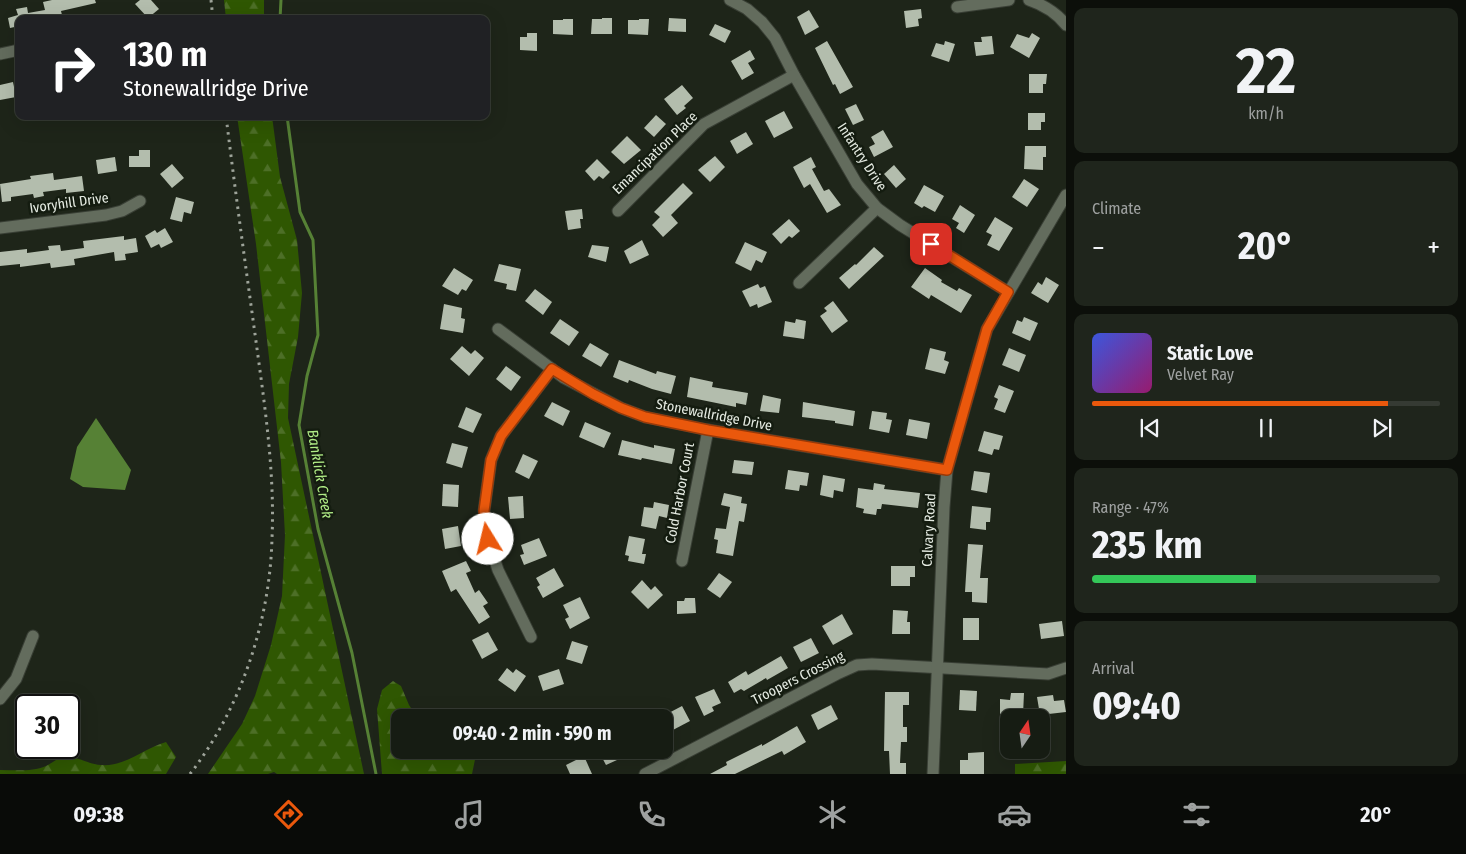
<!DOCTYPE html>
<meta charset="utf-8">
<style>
body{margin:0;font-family:"Fira Sans Condensed",sans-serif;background:#1f251c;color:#f1f3f6;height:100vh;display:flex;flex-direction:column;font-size:19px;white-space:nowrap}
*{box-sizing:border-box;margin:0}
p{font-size:16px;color:#9ea1a0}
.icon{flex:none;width:28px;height:28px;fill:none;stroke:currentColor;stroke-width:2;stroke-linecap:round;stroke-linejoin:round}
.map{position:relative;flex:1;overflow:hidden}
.side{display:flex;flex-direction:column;gap:8px;padding:8px;background:#0c0f0a;width:400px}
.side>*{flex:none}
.top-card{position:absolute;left:15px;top:15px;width:475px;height:105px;border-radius:10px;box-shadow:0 5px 20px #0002,0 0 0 1px #353a33;background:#202124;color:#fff;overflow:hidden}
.needle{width:32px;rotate:13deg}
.fabs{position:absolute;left:1000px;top:709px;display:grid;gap:10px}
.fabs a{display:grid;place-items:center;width:50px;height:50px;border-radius:10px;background:#161c13;box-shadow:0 5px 20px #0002,0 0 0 1px #353a33;font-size:25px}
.speed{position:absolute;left:15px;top:694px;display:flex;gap:10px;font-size:25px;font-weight:700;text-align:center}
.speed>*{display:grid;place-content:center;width:65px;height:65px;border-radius:50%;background:#161c13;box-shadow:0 5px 20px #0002,0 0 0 1px #353a33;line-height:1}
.speed .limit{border:2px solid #111;border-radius:8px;background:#fff;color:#111}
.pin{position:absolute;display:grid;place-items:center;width:42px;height:42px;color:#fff;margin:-21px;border-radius:10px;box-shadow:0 2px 8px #0006}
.me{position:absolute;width:55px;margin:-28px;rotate:351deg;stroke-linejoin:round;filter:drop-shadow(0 0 4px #0008)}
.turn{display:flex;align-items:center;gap:18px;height:105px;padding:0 25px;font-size:22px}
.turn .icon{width:65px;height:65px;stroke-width:2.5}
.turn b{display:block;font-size:35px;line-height:42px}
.big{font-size:38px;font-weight:700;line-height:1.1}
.side .widget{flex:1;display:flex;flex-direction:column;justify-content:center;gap:8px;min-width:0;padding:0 18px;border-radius:10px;background:#1f251c}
.side .dial{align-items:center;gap:0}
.dial b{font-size:65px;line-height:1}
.song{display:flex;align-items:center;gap:15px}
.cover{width:60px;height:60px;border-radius:8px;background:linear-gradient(135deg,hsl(230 70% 55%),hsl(320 70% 35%))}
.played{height:5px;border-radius:2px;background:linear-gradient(90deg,#ea580c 85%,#353a33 85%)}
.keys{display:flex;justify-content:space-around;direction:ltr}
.heat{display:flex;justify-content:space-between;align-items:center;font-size:28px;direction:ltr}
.charge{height:8px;border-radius:4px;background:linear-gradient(90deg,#34c759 47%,#353a33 0)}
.trip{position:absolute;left:391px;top:709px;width:282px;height:50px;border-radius:10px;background:#161c13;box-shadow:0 5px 20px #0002,0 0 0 1px #353a33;font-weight:700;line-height:50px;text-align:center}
.dock{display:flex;height:80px;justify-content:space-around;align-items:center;background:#090b08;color:#9ea1a0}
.dock .icon{width:35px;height:35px}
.dock .selected{color:#ea580c}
.dock b{font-size:22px;color:#f1f3f6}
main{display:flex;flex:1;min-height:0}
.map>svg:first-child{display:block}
.forest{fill:url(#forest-firs)}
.water{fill:#568135}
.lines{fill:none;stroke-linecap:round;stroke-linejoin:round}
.stream{stroke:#568135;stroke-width:3}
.building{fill:#b3bdad}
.minor-casing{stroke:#393f35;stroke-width:13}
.minor{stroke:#636c5d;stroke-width:11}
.rail{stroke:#9ea49a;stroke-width:3;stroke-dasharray:2.5 5;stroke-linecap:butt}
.route-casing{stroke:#983908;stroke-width:12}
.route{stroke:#ea580c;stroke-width:9}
.labels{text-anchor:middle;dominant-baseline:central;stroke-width:5;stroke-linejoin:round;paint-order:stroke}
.street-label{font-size:14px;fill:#e5ebe2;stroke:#141c10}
.water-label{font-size:15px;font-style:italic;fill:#b0ec86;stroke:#141c10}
</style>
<main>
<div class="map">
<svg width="1066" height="774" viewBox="0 0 1066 774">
<defs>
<pattern id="forest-firs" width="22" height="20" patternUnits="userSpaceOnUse" patternTransform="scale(1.25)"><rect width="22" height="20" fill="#2f5702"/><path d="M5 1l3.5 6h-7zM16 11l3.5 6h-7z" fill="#4d6f27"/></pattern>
</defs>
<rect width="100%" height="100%" fill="#1e2519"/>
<!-- forest -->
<g class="forest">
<path d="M224 0H264V19H226Z"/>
<path d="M237 116H272L280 177 297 240 302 293 298 337 289 384 288 418 364 774H277L274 772 268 774H208L242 724 255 696 271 645 282 596 285 535 281 462 256 244Z"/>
<path d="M393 681 401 686 409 705 417 717 400 718V750H477L472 774H382L377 709 382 690Z"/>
<path d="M166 742 176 757 166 774H0V770C15 770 32 772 46 766 54 762 58 757 67 757 78 756 90 765 101 765 126 767 144 748 166 742Z"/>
<path d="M1066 761V774H1015V764Z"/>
</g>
<!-- water -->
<path class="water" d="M96 418 131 470 125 490 83 487 70 479 77 447Z"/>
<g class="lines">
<!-- stream -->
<g class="stream">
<path d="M280 19 281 0"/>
<path d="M287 116 300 212 313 240 318 335 307 376 299 425 318 529 352 653 376 774"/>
</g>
</g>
<!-- building -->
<g class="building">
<path d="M52 0H95L96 3 61 11 62 15 54 17 55 19H19V26L10 28 8 18 18 15 16 9 27 7 28 13 45 10 43 2Z"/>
<path d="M140 0H151L159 9 148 18 135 4Z"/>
<path d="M921 9 922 18 918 19 919 26 906 28 904 11Z"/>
<path d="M809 10 819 27 805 35 797 17Z"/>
<path d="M602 18H612V34H591L592 19H602Z"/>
<path d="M669 18 686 19V32L668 31Z"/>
<path d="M563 19H573V35L553 34V20H563Z"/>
<path d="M639 19H649L648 35 628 34V20H639Z"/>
<path d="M715 24 731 31 725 43 709 35Z"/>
<path d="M527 33H537V51L520 50V37H527Z"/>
<path d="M1032 33 1040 38 1029 58 1010 47 1017 34 1029 38Z"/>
<path d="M992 36 994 54 976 56 974 42H982L981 37Z"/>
<path d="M827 41 853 87 840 94 835 84 833 85 815 48Z"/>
<path d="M945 41 955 44 949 62 931 56 936 43 944 45Z"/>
<path d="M750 50 755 59 748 63 754 73 742 80 731 61Z"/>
<path d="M1029 74H1047L1046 84H1043V93H1029Z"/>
<path d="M13 82 16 97 0 100V85Z"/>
<path d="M682 85 693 98 684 106 686 108 677 115 664 99Z"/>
<path d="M856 104 864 120 853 125 845 109Z"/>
<path d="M784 111 793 128 774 138 765 121Z"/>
<path d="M1028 113H1045V122H1041V130H1028Z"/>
<path d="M656 115 666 124 654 137 644 128Z"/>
<path d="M883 130 893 147 874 157 869 147 875 144 871 137Z"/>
<path d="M746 132 753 144 737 154 730 141Z"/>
<path d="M627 136 641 150 624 164 611 152Z"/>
<path d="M1025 146H1046V157H1043V170L1024 169Z"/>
<path d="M139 150H150V167H129V156H139Z"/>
<path d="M715 156 725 167 710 182 698 170Z"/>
<path d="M115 157 117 171 98 174 96 160Z"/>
<path d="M811 157 816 167 812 169 824 191 829 189 841 205 827 213 810 184 804 188 793 167Z"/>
<path d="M597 159 610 172 603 179 599 176 594 181 585 171Z"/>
<path d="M172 164 184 178 172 188 160 174Z"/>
<path d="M894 165 906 179 896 188 884 174Z"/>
<path d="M53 173 54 180 82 176 84 191 66 193V189L43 192 44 196 34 198 33 194 11 197V201L2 202 0 184 31 179 30 176Z"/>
<path d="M1024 179 1039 189 1027 207 1012 197Z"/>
<path d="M683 183 693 193 671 215 678 223 663 237 652 225 660 217 654 212Z"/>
<path d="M924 185 944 196 935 212 924 206 922 208 914 203Z"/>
<path d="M176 197 194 202 191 214 184 212 182 222 170 219Z"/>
<path d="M960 205 975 215 964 233 956 228 959 223 952 219Z"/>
<path d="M582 209 583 219H580L581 228 568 230 565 211Z"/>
<path d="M995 217 1013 228 999 251 987 245 992 235 986 232Z"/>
<path d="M789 219 800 231 792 238 789 236 781 244 772 234Z"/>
<path d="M165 228 173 242 161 248 159 244 151 248 145 236 155 230 157 233Z"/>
<path d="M124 236V240L136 238 138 252 125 254 126 260 115 261 114 252 74 259 75 265 51 268 50 263 20 267V264L0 266V252L27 249V253L49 250 48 246 60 245 61 251 84 248 83 241Z"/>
<path d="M642 240 649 255 630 264 624 251Z"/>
<path d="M745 242 767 252 762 263 756 260 751 271 735 263Z"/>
<path d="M592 245 609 247 606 262 588 257Z"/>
<path d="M874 247 884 256 849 289 839 278 855 264 856 265Z"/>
<path d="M499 264 521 269 516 291 506 289 507 284 494 281Z"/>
<path d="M454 268 473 280 466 291 462 289 458 295 442 286Z"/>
<path d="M925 268 942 280 941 282 957 291 959 288 972 295 961 313 931 295 929 299 911 287Z"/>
<path d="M1046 277 1059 285 1048 303 1031 293 1038 282 1042 285Z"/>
<path d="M758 284 760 288 765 286 772 302 758 308 757 304 750 307 742 291Z"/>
<path d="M535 289 552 302 543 315 525 301Z"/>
<path d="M833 301 848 321 832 333 820 316 827 311 824 308Z"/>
<path d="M444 304 462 308 461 318 465 319 463 333 440 329Z"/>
<path d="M1024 317 1038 323 1030 341 1012 333 1017 320 1022 322Z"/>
<path d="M560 319 579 332 569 346 550 333Z"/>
<path d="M796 319 806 321 804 339 783 336 785 321 795 323Z"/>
<path d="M590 343 609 354 601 367 582 356Z"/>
<path d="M462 346 471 354 475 350 484 358 469 376 450 359Z"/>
<path d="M930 348 946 352 944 360 949 362 945 374 925 369Z"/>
<path d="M1009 348 1026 355 1019 372 1002 365Z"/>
<path d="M619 360 656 374 657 371 676 376 671 394 652 389 629 380 628 383 613 377Z"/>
<path d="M506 366 521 377 511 391 496 379Z"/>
<path d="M690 377 713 382 712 387 748 393 746 405 736 403V407L687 397Z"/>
<path d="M999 385 1014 391 1005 413 994 409 998 399 994 397Z"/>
<path d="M763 395 781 399 779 413 760 411Z"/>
<path d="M552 402 570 411 563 426 544 416Z"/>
<path d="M803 402 855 411 853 426 835 423V421L802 417Z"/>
<path d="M466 407 482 414 473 433 458 427Z"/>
<path d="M872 411 887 413 886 419 892 420 889 433 869 429Z"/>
<path d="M909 419 930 423 927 439 906 435Z"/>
<path d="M585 422 611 433 604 448 579 437Z"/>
<path d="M984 431 1003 436 999 450 994 449 992 455 978 451Z"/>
<path d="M622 440 654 448V445L675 449 672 464 642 458 641 460 618 455Z"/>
<path d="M452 443 468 447 462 468 446 463Z"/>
<path d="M523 454 538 461 529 479 515 472Z"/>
<path d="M734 460 754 462 752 475 732 473Z"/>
<path d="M788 470 809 473 807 486 800 485 799 491 785 489Z"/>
<path d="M974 471 990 473 987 493 971 490Z"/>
<path d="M823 475 845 479 843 492 834 490 833 498 820 495Z"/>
<path d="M874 483 885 485 884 489 920 493 918 508 882 504 881 509H877L876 515 863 513 864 509 856 507 858 488 873 490Z"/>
<path d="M443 484 459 485 458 507 442 506Z"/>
<path d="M724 493 742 497 741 503 747 504 744 522 739 521 733 556 716 553 718 540 714 539 716 528 726 529 730 507 721 505Z"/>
<path d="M523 496 524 518 510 519 508 497Z"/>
<path d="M654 502 669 505 667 518 659 516 656 529 641 526 644 507 653 508Z"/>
<path d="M972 506 991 508 990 522H986V530L970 528Z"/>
<path d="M458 526 461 546 445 549 442 529Z"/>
<path d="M629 536 645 539 642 554H646L644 564 628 561 629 556 625 555Z"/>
<path d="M539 538 547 556 524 565 520 555 524 554 521 545Z"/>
<path d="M968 544 983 545 980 578H988L987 603 972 602V592H965Z"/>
<path d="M466 561 471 571 466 573 475 593 479 590 488 603 483 606 490 617 479 624 456 589 451 592 442 571Z"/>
<path d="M891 566H915V577H910V586H891Z"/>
<path d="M554 568 564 586 543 598 537 587 540 585 536 578Z"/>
<path d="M719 573 732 582 720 598 707 589Z"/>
<path d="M642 580 651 590 655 586 663 595 648 609 631 592Z"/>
<path d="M580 597 590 618 570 629 565 619 569 617 563 605Z"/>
<path d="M685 598H695L696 613 677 614V601H684Z"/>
<path d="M893 610 908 611 907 622H910V634H892Z"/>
<path d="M842 614 853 634 833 645 822 626Z"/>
<rect x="963" y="618" width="16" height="22"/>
<path d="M1062 621 1064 636 1041 639 1039 624Z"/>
<path d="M488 632 498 650 482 659 472 640Z"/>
<path d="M811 638 819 653 801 662 793 647Z"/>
<path d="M572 641 588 646 582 664 566 659Z"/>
<path d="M781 656 788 668 767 680 766 678 744 691 741 689 734 693 728 682 746 671 748 675Z"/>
<path d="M507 668 513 673 516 669 526 676 515 692 498 680Z"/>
<path d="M559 669 564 684 543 691 538 676Z"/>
<path d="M714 689 721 703 712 707 714 711 704 716 695 697Z"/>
<path d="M960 690 977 691 976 711 959 710Z"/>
<path d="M885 692H909V705H903V727H907V742H901L900 763H906V774H890L889 751H884Z"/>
<path d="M1011 693H1024L1023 715 1000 714V699L1010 700Z"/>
<path d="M1053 695 1054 701 1064 700 1066 712 1040 715 1037 697Z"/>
<path d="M831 705 838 719 818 730 811 715Z"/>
<path d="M682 706 690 721 671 731 663 716Z"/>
<path d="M797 726 806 742 784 755 782 751 735 774H710L727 765 726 762 762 744V746Z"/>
<path d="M598 750H627L615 756 617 760 606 765Z"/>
<path d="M984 752V774H960V760H968V753Z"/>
<path d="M584 756 592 774H570L566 765Z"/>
</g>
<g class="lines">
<defs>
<g id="minor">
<path d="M730 0 747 9 762 22 775 38 794 75 857 184 877 208 900 225 1008 292"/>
<path d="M1029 0C1044 5 1056 12 1066 25"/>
<path d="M957 7 1009 0"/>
<path d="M0 54 19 50"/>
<path d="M618 211 704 124 794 75"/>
<path d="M0 228 106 215 122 211 140 201"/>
<path d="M799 283 877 208"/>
<path d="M498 329 564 378 621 408 645 417 708 430 947 470"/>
<path d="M682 561 708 430"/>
<path d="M531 637 498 570 488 539 484 511 491 460 501 436 552 369"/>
<path d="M0 699 16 679 33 636"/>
<path d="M645 774 837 674 857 665 872 664 1048 674 1066 668"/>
<path d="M933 774 944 507 947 470 987 329 1066 195"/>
</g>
</defs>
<!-- minor casing -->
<use href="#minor" class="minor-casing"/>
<!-- minor -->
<use href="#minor" class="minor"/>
<!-- rail -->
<g class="rail">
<path d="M211 0 213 19"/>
<path d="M190 774C241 708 270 621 272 538 275 470 264 401 255 334 245 262 235 189 226 116"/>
</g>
</g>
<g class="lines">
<defs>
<path id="route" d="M488 539 484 511 491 460 501 436 552 369 593 394 621 408 645 417 708 430 947 470 987 329 1008 292 931 244"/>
</defs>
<!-- route casing -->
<use href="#route" class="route-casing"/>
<!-- route -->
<use href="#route" class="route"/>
</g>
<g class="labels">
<!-- street labels -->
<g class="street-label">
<text transform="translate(655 153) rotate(-44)">Emancipation Place</text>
<text transform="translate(862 157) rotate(57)">Infantry Drive</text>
<text transform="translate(69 203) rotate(-8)">Ivoryhill Drive</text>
<text transform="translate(714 415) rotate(11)">Stonewallridge Drive</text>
<text transform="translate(680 493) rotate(-79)">Cold Harbor Court</text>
<text transform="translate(929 530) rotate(-87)">Calvary Road</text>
<text transform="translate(798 678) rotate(-27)">Troopers Crossing</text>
</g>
<!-- water labels -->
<g class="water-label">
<text transform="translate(320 474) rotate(80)">Banklick Creek</text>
</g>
</g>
</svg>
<div class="fabs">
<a><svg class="needle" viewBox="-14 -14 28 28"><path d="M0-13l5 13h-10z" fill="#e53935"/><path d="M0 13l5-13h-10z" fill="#9ea1a0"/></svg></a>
</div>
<div class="speed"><div class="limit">30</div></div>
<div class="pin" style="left:931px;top:244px;background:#d93025"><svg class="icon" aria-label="arrive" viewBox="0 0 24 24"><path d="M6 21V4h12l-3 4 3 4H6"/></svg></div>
<svg class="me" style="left:488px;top:539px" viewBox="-20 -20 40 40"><circle r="19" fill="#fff"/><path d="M0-13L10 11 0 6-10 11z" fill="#ea580c"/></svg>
<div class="trip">09:40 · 2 min · 590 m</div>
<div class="top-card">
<div class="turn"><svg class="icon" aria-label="right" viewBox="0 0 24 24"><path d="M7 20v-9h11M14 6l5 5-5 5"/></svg><div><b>130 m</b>Stonewallridge Drive</div></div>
</div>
</div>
<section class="side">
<div class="widget dial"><b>22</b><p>km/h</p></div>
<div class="widget"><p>Climate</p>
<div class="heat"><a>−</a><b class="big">20°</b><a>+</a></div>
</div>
<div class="widget">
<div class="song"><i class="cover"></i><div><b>Static Love</b><p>Velvet Ray</p></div></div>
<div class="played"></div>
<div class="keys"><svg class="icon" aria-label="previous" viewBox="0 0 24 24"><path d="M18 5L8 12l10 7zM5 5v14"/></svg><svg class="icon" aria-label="pause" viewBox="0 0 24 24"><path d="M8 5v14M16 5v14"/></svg><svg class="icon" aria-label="next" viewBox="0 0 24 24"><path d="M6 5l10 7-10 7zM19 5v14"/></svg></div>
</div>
<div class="widget"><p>Range · 47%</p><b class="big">235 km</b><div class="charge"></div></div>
<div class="widget"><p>Arrival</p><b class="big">09:40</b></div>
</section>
</main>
<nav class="dock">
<b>09:38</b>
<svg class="icon selected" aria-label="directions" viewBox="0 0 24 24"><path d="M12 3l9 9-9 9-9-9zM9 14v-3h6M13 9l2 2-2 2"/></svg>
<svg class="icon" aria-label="music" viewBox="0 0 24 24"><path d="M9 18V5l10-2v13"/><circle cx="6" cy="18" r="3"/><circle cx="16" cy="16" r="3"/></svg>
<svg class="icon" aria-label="phone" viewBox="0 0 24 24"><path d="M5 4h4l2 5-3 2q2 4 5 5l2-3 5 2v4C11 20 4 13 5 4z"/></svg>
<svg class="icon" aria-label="climate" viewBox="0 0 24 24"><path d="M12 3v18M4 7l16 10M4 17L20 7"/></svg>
<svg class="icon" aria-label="car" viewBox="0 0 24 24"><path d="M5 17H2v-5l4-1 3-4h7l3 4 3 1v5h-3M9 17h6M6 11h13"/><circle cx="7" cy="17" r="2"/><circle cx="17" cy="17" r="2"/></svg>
<svg class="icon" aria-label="filters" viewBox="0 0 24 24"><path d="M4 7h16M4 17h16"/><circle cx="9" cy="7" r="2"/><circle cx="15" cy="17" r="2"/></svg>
<b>20°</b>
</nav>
